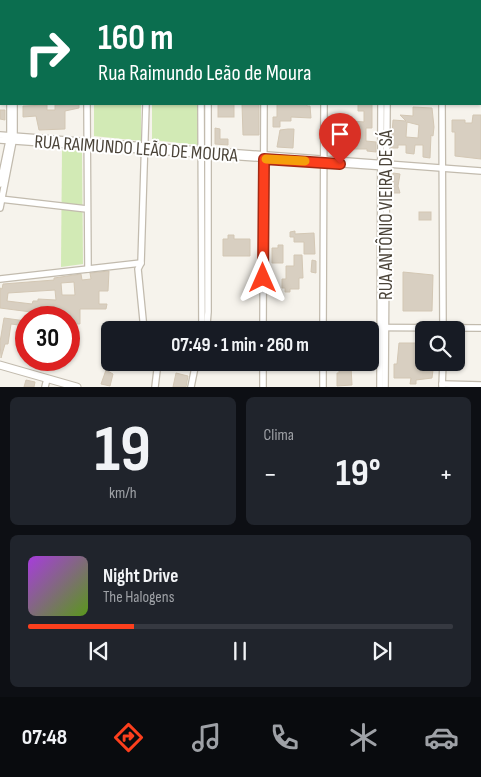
<!DOCTYPE html>
<html lang="pt">
<meta charset="utf-8">
<style>
body{margin:0;font-family:"Sofia Sans Condensed",sans-serif;background:#20242c;color:#f1f3f6;height:100vh;display:flex;flex-direction:column;font-size:19px;white-space:nowrap}
*{box-sizing:border-box;margin:0}
p{font-size:16px;color:#9ea1a6}
.icon{flex:none;width:28px;height:28px;fill:none;stroke:currentColor;stroke-width:2;stroke-linecap:round;stroke-linejoin:round}
.map{position:relative;height:387px;overflow:hidden}
.side{display:flex;flex-direction:column;gap:10px;padding:10px;background:#0d0f14;flex:1}
.side>*{flex:none}
.hud{position:absolute;left:0px;top:0px;width:481px;height:105px;box-shadow:0 1px 4px #0004;background:#0b6e4f;color:#fff;overflow:hidden}
.buttons{position:absolute;left:415px;top:321px;display:grid;gap:10px}
.buttons a{display:grid;place-items:center;width:50px;height:50px;border-radius:8px;background:#171b24;box-shadow:0 1px 4px #0004;font-size:25px}
.speed{position:absolute;left:15px;top:306px;display:flex;gap:10px;font-size:25px;font-weight:700;text-align:center}
.speed>*{display:grid;place-content:center;width:65px;height:65px;border-radius:50%;background:#171b24;box-shadow:0 1px 4px #0004;line-height:1}
.speed .limit{border:8px solid #d22;background:#fff;color:#111}
.pin{position:absolute;display:grid;place-items:center;width:42px;height:42px;color:#fff;margin:-51px -21px;border-radius:50% 50% 50% 0;rotate:-45deg;box-shadow:0 0 5px #0007}
.pin .icon{rotate:45deg}
.me{position:absolute;width:55px;margin:-28px;rotate:0deg;stroke-linejoin:round;filter:drop-shadow(0 0 4px #0008)}
.turn{display:flex;align-items:center;gap:18px;height:105px;padding:0 15px;font-size:22px}
.turn .icon{width:65px;height:65px;stroke-width:2.5}
.turn b{display:block;font-size:35px;line-height:42px}
.big{font-size:38px;font-weight:700;line-height:1.1}
.side .widget{flex:1;display:flex;flex-direction:column;justify-content:center;gap:8px;min-width:0;padding:0 18px;border-radius:8px;background:#20242c}
.side .dial{align-items:center;gap:0}
.dial b{font-size:65px;line-height:1}
.song{display:flex;align-items:center;gap:15px}
.cover{width:60px;height:60px;border-radius:8px;background:linear-gradient(135deg,hsl(280 70% 55%),hsl(90 70% 35%))}
.played{height:5px;border-radius:2px;background:linear-gradient(90deg,#fc3f1d 25%,#363941 25%)}
.keys{display:flex;justify-content:space-around;direction:ltr}
.heat{display:flex;justify-content:space-between;align-items:center;font-size:28px;direction:ltr}
.side .tiles{flex:1;display:grid;gap:10px;grid-template-columns:1fr 1fr}
.widget:last-child{grid-column:span 2}
.trip{position:absolute;left:101px;top:321px;width:278px;height:50px;border-radius:8px;background:#171b24;box-shadow:0 1px 4px #0004;font-weight:700;line-height:50px;text-align:center}
.tabs{display:flex;height:80px;justify-content:space-around;align-items:center;background:#090b0e;color:#9ea1a6}
.tabs .icon{width:35px;height:35px}
.tabs .active{color:#fc3f1d}
.tabs b{font-size:22px;color:#f1f3f6}
.map>svg:first-child{display:block}
.green{fill:#d2eab5}
.building{fill:#d8cfc1;stroke:#d3c7b4;fill-rule:evenodd}
.lines{fill:none;stroke-linecap:round;stroke-linejoin:round}
.minor-casing{stroke:#c2bbae;stroke-width:8}
.tertiary-casing{stroke:#c2bbae;stroke-width:9}
.minor{stroke:#fff;stroke-width:5.5}
.tertiary{stroke:#fff;stroke-width:7}
.route-casing{stroke:#a42913;stroke-width:12}
.route{stroke:#fc3f1d;stroke-width:9}
.slow{stroke:#f59e0b;stroke-width:9}
.labels{text-anchor:middle;dominant-baseline:central;stroke-width:4;stroke-linejoin:round;paint-order:stroke}
.street-label{font-size:19px;fill:#4b4439;stroke:#fff}
</style>
<div class="map">
<svg width="481" height="387" viewBox="0 0 481 387">
<rect width="100%" height="100%" fill="#f6f3ec"/>
<!-- green -->
<g class="green">
<path d="M94 104H141V141L94 136Z"/>
<path d="M152 104H198V145L152 140Z"/>
<path d="M62 149 82 151 83 264 61 267Z"/>
</g>
<!-- building -->
<g class="building">
<path d="M79 104V108L65 111V129L39 130 36 116 23 117V106L47 105V110H55V105Z"/>
<rect x="218" y="104" width="16" height="13"/>
<path d="M242 104H259V135H243Z"/>
<path d="M277 104H307V106H310L311 118 291 117V121H280V127H273V117H277Z"/>
<path d="M358 104H372V128H366V141L376 142V152L367 151V149H353L356 132H352V121L364 122V111H358Z"/>
<path d="M413 107 432 108 434 127 433 136 431 135 430 158 423 157V145H415L414 154 406 153V145H398V148H391L393 120 406 121 400 115 413 116ZM407 122 419 125 418 138 406 137Z"/>
<path d="M0 110H5V120L0 119Z"/>
<path d="M473 115H481V159L455 156V132H452V120H465V123H472Z"/>
<path d="M215 128 220 129V139H228V145L215 144Z"/>
<path d="M288 129H294L293 148 277 147 280 130Z"/>
<path d="M340 132 348 141 341 148 334 136Z"/>
<path d="M393 173 400 174 398 186 400 193H392Z"/>
<rect x="419" y="212" width="12" height="8"/>
<path d="M295 231V234L314 233 315 254H304V242H294V237H290V232Z"/>
<path d="M228 235H234V239H250V256H223V239H228Z"/>
<path d="M278 245H283V263H272V248H278Z"/>
<path d="M294 255H302L303 278H299V289H290V292H285V288H282V279H286V266H294Z"/>
<path d="M312 260 316 261V273L311 272Z"/>
<path d="M109 271 108 291H99V304H107L106 309H80V324H69V318H32L31 312 0 308V288L2 289 3 284 54 280V278L81 274 82 280 91 279 90 273ZM74 282 75 295H62L61 283ZM55 290 56 300 38 299V301H33L32 304 7 301 8 293Z"/>
<path d="M403 272 433 275 432 311H403Z"/>
<path d="M4 318 26 321V326L11 324 8 344H5L1 358 0 342Z"/>
<path d="M399 343H424V362H434L432 378 416 380V384H410L411 378H394V364H397Z"/>
<path d="M39 360H55L53 365 49 364 48 367 43 365Z"/>
<path d="M351 367 352 385 337 386V373H339V368Z"/>
<path d="M106 370 113 374 110 386 101 384Z"/>
<path d="M176 373 188 376 186 387H173Z"/>
<path d="M26 380 35 382 34 387H24Z"/>
</g>
<g class="lines">
<defs>
<g id="minor">
<path d="M0 0H39"/>
<path d="M87 0V1"/>
<path d="M146 0V1"/>
<path d="M185 0H214"/>
<path d="M323 0V1"/>
<path d="M386 0V1"/>
<path d="M441 0V1"/>
<path d="M264 1V0"/>
<path d="M380 1V0"/>
<path d="M87 104 88 269"/>
<path d="M201 104 202 330"/>
<path d="M442 104 443 330"/>
<path d="M0 135 481 171"/>
<path d="M0 140 386 167 391 165"/>
<path d="M0 184 10 136V104"/>
<path d="M0 199 87 209"/>
<path d="M0 208 14 136V104"/>
<path d="M0 279 141 263"/>
<path d="M263 327 481 328"/>
<path d="M144 330 138 269 141 263 146 104"/>
<path d="M203 330 207 324 208 312V104"/>
<path d="M263 330 264 104"/>
<path d="M323 330 324 104"/>
<path d="M323 362V387"/>
<path d="M442 384 481 385"/>
<path d="M45 387 47 379"/>
<path d="M155 387 158 362"/>
<path d="M191 387 196 362"/>
<path d="M263 387V362"/>
<path d="M380 387 381 104"/>
<path d="M385 387 387 104"/>
<path d="M442 387 443 362"/>
</g>
<path id="tertiary" d="M0 365 77 387"/>
</defs>
<!-- minor casing -->
<use href="#minor" class="minor-casing"/>
<!-- tertiary casing -->
<use href="#tertiary" class="tertiary-casing"/>
<!-- minor -->
<use href="#minor" class="minor"/>
<!-- tertiary -->
<use href="#tertiary" class="tertiary"/>
</g>
<g class="lines">
<defs>
<path id="route" d="M263 278 264 159 340 164"/>
</defs>
<!-- route casing -->
<use href="#route" class="route-casing"/>
<!-- route -->
<use href="#route" class="route"/>
<!-- slow -->
<path class="slow" d="M266 159 305 161"/>
</g>
<g class="labels">
<!-- street labels -->
<g class="street-label">
<text transform="translate(136 149) rotate(4)">RUA RAIMUNDO LEÃO DE MOURA</text>
<text transform="translate(386 215) rotate(-90)">RUA ANTÔNIO VIEIRA DE SÁ</text>
</g>
</g>
</svg>
<div class="buttons">
<a><svg class="icon" aria-label="search" viewBox="0 0 24 24"><circle cx="10" cy="10" r="6"/><path d="M15 15l6 6"/></svg></a>
</div>
<div class="speed"><div class="limit">30</div></div>
<div class="pin" style="left:340px;top:164px;background:#d93025"><svg class="icon" aria-label="arrive" viewBox="0 0 24 24"><path d="M6 21V4h12l-3 4 3 4H6"/></svg></div>
<svg class="me" style="left:263px;top:278px" viewBox="-20 -20 40 40"><path d="M0-17L14 15 0 8-14 15z" fill="#fc3f1d" stroke="#fff" stroke-width="4"/></svg>
<div class="trip">07:49 · 1 min · 260 m</div>
<div class="hud">
<div class="turn"><svg class="icon" aria-label="right" viewBox="0 0 24 24"><path d="M7 20v-9h11M14 6l5 5-5 5"/></svg><div><b>160 m</b>Rua Raimundo Leão de Moura</div></div>
</div>
</div>
<section class="side">
<div class="tiles">
<div class="widget dial"><b>19</b><p>km/h</p></div>
<div class="widget"><p>Clima</p>
<div class="heat"><a>−</a><b class="big">19°</b><a>+</a></div>
</div>
<div class="widget">
<div class="song"><i class="cover"></i><div><b>Night Drive</b><p>The Halogens</p></div></div>
<div class="played"></div>
<div class="keys"><svg class="icon" aria-label="previous" viewBox="0 0 24 24"><path d="M18 5L8 12l10 7zM5 5v14"/></svg><svg class="icon" aria-label="pause" viewBox="0 0 24 24"><path d="M8 5v14M16 5v14"/></svg><svg class="icon" aria-label="next" viewBox="0 0 24 24"><path d="M6 5l10 7-10 7zM19 5v14"/></svg></div>
</div>
</div>
</section>
<nav class="tabs">
<b>07:48</b>
<svg class="icon active" aria-label="directions" viewBox="0 0 24 24"><path d="M12 3l9 9-9 9-9-9zM9 14v-3h6M13 9l2 2-2 2"/></svg>
<svg class="icon" aria-label="music" viewBox="0 0 24 24"><path d="M9 18V5l10-2v13"/><circle cx="6" cy="18" r="3"/><circle cx="16" cy="16" r="3"/></svg>
<svg class="icon" aria-label="phone" viewBox="0 0 24 24"><path d="M5 4h4l2 5-3 2q2 4 5 5l2-3 5 2v4C11 20 4 13 5 4z"/></svg>
<svg class="icon" aria-label="climate" viewBox="0 0 24 24"><path d="M12 3v18M4 7l16 10M4 17L20 7"/></svg>
<svg class="icon" aria-label="car" viewBox="0 0 24 24"><path d="M5 17H2v-5l4-1 3-4h7l3 4 3 1v5h-3M9 17h6M6 11h13"/><circle cx="7" cy="17" r="2"/><circle cx="17" cy="17" r="2"/></svg>
</nav>
